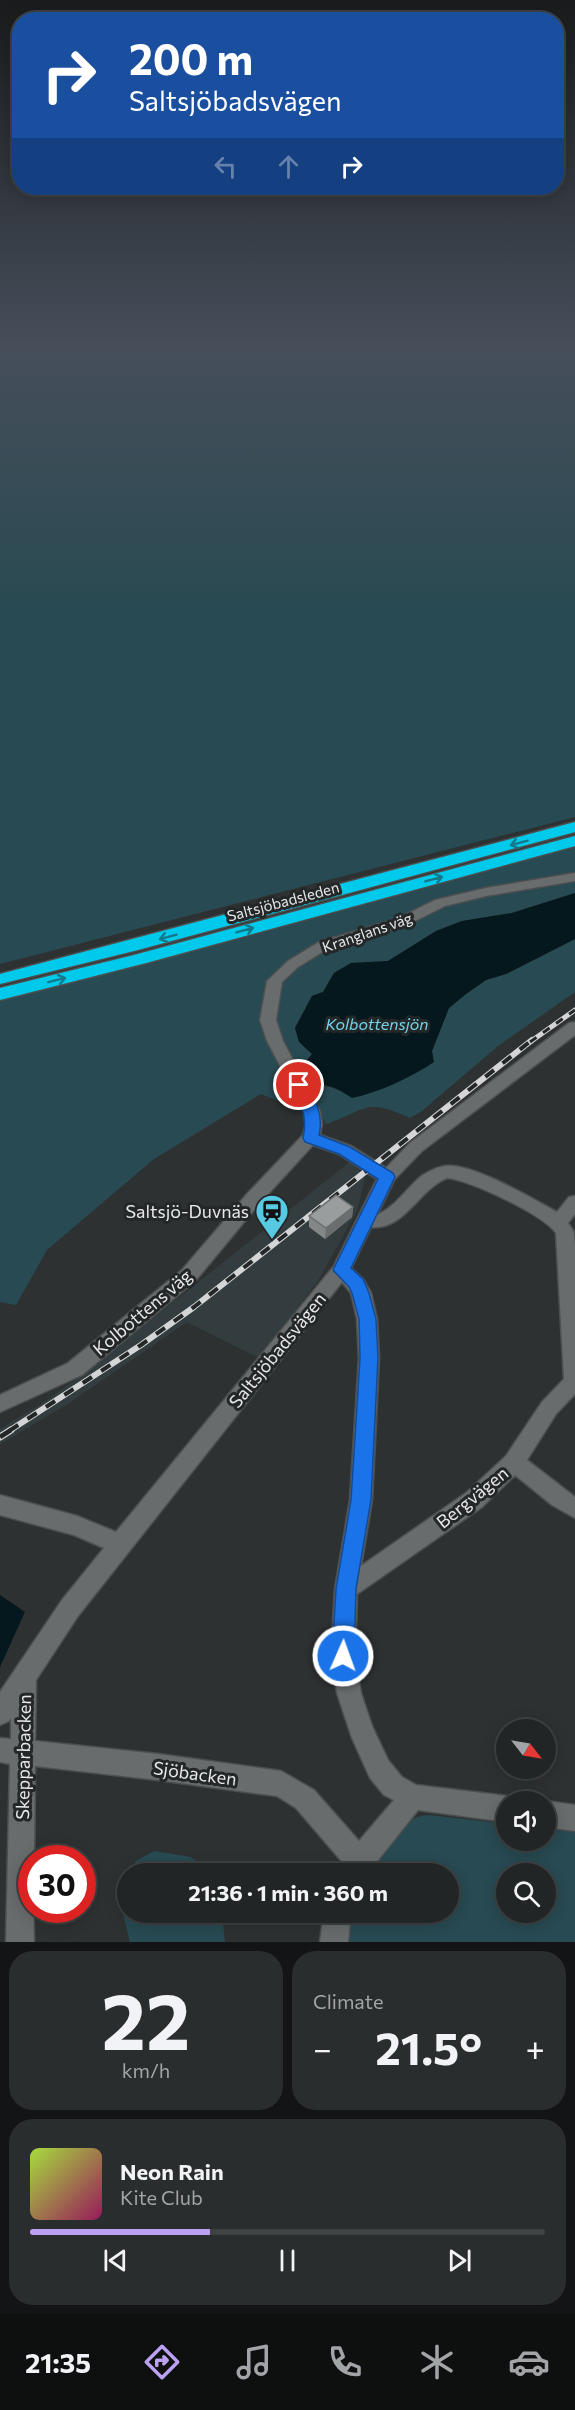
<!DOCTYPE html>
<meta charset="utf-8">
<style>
body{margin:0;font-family:Commissioner,sans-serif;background:#2a2d2e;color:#f1f3f6;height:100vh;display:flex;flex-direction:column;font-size:22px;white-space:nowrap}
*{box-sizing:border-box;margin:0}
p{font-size:20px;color:#a2a5a7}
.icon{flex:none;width:33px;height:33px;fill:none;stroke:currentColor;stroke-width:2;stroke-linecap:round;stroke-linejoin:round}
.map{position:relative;height:1942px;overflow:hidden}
.details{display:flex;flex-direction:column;gap:9px;padding:9px;background:#131415;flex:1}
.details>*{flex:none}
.hud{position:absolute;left:12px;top:12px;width:552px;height:183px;border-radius:24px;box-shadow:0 3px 15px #0003,0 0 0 2px #3f4243;background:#1a4fa0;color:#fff;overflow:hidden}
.needle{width:39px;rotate:121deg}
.fabs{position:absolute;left:496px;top:1719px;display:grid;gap:12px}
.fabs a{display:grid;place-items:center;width:60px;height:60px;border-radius:50%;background:#222526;box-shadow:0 3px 15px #0003,0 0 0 2px #3f4243;font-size:30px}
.speed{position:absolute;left:18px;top:1845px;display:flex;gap:12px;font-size:30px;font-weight:700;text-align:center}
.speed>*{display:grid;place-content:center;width:78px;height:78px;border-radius:50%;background:#222526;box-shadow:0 3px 15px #0003,0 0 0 2px #3f4243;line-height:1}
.speed .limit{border:9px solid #d22;background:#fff;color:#111}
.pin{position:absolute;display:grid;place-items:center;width:51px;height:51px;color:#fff;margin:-26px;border:3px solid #fff;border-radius:50%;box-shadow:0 2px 6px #0007}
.me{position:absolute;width:66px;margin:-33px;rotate:2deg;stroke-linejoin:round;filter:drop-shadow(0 0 4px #0008)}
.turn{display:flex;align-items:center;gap:21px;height:126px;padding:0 18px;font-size:27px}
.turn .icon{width:78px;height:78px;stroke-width:2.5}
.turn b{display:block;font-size:42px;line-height:51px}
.lanes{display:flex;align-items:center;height:57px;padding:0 18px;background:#0003;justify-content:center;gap:30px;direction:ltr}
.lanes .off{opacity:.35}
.big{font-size:45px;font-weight:700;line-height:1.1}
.details .tile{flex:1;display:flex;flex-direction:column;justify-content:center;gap:9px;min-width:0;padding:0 21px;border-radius:24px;background:#2a2d2e}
.details .dial{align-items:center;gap:0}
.dial b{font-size:78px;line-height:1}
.song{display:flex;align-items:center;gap:18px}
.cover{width:72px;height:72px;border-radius:9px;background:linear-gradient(135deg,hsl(80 70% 55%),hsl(330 70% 35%))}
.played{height:6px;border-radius:3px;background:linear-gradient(90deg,#bca0f2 35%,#3f4243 35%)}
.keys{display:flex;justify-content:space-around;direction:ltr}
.heat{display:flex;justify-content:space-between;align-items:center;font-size:33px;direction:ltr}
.details .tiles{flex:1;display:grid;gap:9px;grid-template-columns:1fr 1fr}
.tile:last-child{grid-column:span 2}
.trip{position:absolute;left:117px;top:1863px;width:342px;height:60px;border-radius:30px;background:#222526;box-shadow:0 3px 15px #0003,0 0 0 2px #3f4243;font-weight:700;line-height:60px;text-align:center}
.dock{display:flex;height:96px;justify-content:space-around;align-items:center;background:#0e0f0f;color:#a2a5a7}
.dock .icon{width:42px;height:42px}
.dock .on{color:#bca0f2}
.dock b{font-size:27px;color:#f1f3f6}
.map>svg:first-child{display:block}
.built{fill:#333c3e}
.green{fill:#284a52;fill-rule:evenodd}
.water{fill:#05181d}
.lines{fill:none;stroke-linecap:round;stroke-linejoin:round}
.minor-casing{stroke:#4c4f4f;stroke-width:3}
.highway-casing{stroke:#4c4f4f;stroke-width:3}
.minor{fill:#696c6d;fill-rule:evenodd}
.highway{fill:#00caec;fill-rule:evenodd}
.rail-far2-casing{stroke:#d3d5d6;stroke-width:5}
.rail-far1-casing{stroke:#d3d5d6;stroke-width:6}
.rail-casing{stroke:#d3d5d6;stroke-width:7}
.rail-far2{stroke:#242728;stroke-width:3;stroke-dasharray:8;stroke-linecap:butt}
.rail-far1{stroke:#242728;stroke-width:4;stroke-dasharray:11;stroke-linecap:butt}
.rail{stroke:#242728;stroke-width:4.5;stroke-dasharray:14;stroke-linecap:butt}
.wall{fill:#848788}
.shaded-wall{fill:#6b6e6f}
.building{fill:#999d9e;stroke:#6b6e6f;stroke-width:1.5}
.oneway{stroke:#12788a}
.route{fill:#1a73e8;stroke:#114b97;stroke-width:1.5}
.labels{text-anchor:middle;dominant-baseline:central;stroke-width:6;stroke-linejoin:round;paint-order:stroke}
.street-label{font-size:15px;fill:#e7e9e9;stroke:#242728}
.water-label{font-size:16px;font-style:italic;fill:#73d4eb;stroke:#242728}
.near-poi-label{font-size:18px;fill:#e7e9e9;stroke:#242728;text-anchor:end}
.near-street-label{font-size:18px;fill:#e7e9e9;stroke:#242728}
</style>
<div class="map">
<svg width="575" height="1942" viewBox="0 0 575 1942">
<rect width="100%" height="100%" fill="#2e3132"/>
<!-- built -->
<path class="built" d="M352 1160 365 1179 357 1211 318 1281 259 1358 187 1322 68 1404 0 1444V1429L44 1402 79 1377Z"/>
<!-- green -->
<g class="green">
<path d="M0 344H575V817L0 964Z"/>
<path d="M575 847V873L485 889 401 919 321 943 265 997 305 1112 261 1094 154 1159 47 1250 16 1305 0 1302V1001L247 937Z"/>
<path d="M575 881V893L512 913 462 921 436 931 388 961 351 963 334 973 323 992 312 996 295 1028 299 1041 312 1054 297 1073 273 1021 280 981 296 966 328 947 406 925 448 905 488 894Z"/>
<path d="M575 939V992L498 1046 422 1111 410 1118C364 1097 368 1110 326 1124L310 1095 309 1087C326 1083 337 1089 352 1097L378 1089 432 1051 449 1008 466 994 486 980 506 974Z"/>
<path d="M429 1815 507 1824V1840H546V1829L575 1832V1942H339L345 1913 448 1912V1874L362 1873C381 1848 394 1818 429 1815ZM507 1874H546V1912H507Z"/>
<path d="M154 1851 191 1857 211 1873H129L136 1861Z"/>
<path d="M127 1877 128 1912 222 1913 225 1942H130L118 1894Z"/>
</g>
<!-- water -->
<g class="water">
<path d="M575 893V939L506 974 486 980 466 994 449 1008 432 1051 434 1062C410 1078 380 1092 352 1098 343 1092 335 1087 325 1085 309 1082 307 1092 297 1073L312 1054 299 1042 295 1028 312 996 323 992 334 973 351 963 388 961 436 931 462 921 512 913Z"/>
<path d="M0 1595 25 1612 0 1667Z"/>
</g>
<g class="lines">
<defs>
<g id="minor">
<path d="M575 873V881L486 896 445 906 407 925 329 948 298 967 282 982 276 1020 283 1041 320 1111 322 1124 320 1135 351 1146 386 1168 410 1143 569 1023 575 1022V1035L422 1151 394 1180 377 1215C396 1207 407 1187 423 1175 430 1171 437 1167 445 1166 471 1162 533 1199 557 1212L569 1197 575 1196V1214L568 1223 574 1232 575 1245V1394L556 1414 527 1460 575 1497V1518L552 1505 515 1475 482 1507 357 1594 355 1656 361 1693 372 1726 388 1760 402 1777 416 1785 507 1796 516 1800 507 1802V1822L418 1810 367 1874H340L344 1864 296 1808 277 1796 158 1780 35 1766 34 1858H32L34 1942H6L10 1764 0 1762V1738L11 1739V1718L9 1721 0 1725V1692L62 1600 104 1548 74 1535 0 1515V1495L77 1516 116 1532 334 1266 377 1179 339 1154 313 1145 259 1204 196 1280 82 1375 0 1412V1395L68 1363 182 1270 247 1194 303 1135 306 1124 304 1111 267 1041 260 1020 267 981 288 961 319 942 397 919 435 900 486 888ZM447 1178C470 1180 544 1215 556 1233L564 1379 542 1402 506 1456 466 1493 361 1566 372 1500 379 1358 377 1319 371 1293 363 1279 351 1268 371 1227C404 1231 419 1189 447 1178ZM342 1282 351 1293 357 1319 359 1358 350 1500 335 1589 331 1656 337 1693 352 1738 370 1778 384 1795 394 1800 359 1841 314 1790 281 1771 158 1754 35 1741 36 1680 78 1616Z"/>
<path d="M546 1801 575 1805V1831L546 1827Z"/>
<path d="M324 1912H351L348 1942H320Z"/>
</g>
<g id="highway">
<path d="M575 822V832L138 950 0 984V974Z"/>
<path d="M575 836V846L146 963 0 1000V988L134 955Z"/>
</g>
</defs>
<!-- minor casing -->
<use href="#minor" class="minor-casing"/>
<!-- highway casing -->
<use href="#highway" class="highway-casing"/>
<!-- minor -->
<use href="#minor" class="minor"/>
<!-- highway -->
<use href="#highway" class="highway"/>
<defs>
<path id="rail-far2" d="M530 1042 575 1010"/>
<path id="rail-far1" d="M9 1431 141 1345 194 1307 532 1040"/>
<path id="rail" d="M0 1437 11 1430"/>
</defs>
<!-- rail-far2 casing -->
<use href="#rail-far2" class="rail-far2-casing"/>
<!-- rail-far1 casing -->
<use href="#rail-far1" class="rail-far1-casing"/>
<!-- rail casing -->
<use href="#rail" class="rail-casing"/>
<!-- rail-far2 -->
<use href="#rail-far2" class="rail-far2"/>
<!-- rail-far1 -->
<use href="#rail-far1" class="rail-far1"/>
<!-- rail -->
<use href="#rail" class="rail"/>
</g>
<!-- wall -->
<path class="wall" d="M353 1207 352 1217 325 1239 309 1227V1216Z"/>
<!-- shaded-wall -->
<path class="shaded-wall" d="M353 1207 352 1217 325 1239 326 1228Z"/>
<!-- building -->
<path class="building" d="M336 1195 353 1207 326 1228 309 1216Z"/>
<!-- one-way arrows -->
<defs><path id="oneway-shaft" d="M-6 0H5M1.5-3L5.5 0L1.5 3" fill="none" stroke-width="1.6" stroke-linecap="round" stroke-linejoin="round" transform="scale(1.5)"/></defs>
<g class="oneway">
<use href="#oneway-shaft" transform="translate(519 843) rotate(165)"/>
<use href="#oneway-shaft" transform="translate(434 879) rotate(-15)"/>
<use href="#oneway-shaft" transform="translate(245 930) rotate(-15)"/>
<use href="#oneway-shaft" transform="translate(168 937) rotate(165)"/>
<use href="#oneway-shaft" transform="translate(57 980) rotate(-14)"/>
</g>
<!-- sky -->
<linearGradient id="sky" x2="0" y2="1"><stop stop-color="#191b1c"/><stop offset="0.56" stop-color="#464e5a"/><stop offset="1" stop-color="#464e5a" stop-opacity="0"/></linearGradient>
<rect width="575" height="616" fill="url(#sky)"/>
<!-- route -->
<path class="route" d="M299 1080 305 1082C315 1099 324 1115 319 1135L350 1147 393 1173 395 1177 351 1268 363 1279 369 1293 376 1319 378 1358 371 1500 356 1589 354 1656 351 1663 343 1666 336 1663 332 1656 336 1589 351 1500 360 1358 359 1319 352 1293 349 1287 333 1270 378 1179 339 1154 305 1142 303 1138C308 1117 301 1105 292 1085Z"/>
<!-- icons -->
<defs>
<symbol id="station-pin" viewBox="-11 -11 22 30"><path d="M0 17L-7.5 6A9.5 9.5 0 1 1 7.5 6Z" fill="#58c9e3" stroke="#242728"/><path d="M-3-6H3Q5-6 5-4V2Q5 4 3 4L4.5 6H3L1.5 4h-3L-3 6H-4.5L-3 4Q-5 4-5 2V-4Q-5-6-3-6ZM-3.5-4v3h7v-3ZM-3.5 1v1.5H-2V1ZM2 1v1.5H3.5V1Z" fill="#111"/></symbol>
</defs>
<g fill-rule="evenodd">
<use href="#station-pin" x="253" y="1192" width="38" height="52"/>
</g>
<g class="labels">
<!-- street labels -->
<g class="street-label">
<text transform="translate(283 901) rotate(-15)">Saltsjöbadsleden</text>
<text transform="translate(367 932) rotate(-19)">Kranglans väg</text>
</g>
<!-- water labels -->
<g class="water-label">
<text x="377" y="1023">Kolbottensjön</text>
</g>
<!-- near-poi labels -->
<g class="near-poi-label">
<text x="249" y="1211">Saltsjö-Duvnäs</text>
</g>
<!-- near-street labels -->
<g class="near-street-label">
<text transform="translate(142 1312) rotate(-40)">Kolbottens väg</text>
<text transform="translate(277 1350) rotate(-51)">Saltsjöbadsvägen</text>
<text transform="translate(472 1497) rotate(-39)">Bergvägen</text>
<text transform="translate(23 1757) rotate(-89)">Skepparbacken</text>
<text transform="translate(195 1773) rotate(8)">Sjöbacken</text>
</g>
</g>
</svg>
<div class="fabs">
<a><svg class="needle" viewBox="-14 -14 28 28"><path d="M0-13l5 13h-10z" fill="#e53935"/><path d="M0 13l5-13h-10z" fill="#a2a5a7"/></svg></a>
<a><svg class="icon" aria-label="sound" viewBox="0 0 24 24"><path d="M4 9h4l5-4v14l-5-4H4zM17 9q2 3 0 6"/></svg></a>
<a><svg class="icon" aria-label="search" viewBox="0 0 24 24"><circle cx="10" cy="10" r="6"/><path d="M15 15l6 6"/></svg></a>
</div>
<div class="speed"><div class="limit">30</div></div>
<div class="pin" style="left:299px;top:1085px;background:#d93025"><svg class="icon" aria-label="arrive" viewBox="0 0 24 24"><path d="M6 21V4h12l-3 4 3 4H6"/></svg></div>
<svg class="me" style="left:343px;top:1656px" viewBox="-20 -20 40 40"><circle r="17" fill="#1a73e8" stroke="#fff" stroke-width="3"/><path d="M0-11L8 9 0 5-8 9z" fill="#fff"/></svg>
<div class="trip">21:36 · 1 min · 360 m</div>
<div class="hud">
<div class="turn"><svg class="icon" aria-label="right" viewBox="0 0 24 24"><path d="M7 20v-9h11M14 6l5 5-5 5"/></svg><div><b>200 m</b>Saltsjöbadsvägen</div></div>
<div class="lanes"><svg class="icon off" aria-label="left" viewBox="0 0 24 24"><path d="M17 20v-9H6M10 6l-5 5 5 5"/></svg><svg class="icon off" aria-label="ahead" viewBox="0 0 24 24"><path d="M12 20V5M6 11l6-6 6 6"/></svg><svg class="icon" aria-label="right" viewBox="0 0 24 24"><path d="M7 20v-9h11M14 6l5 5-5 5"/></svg></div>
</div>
</div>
<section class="details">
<div class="tiles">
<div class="tile dial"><b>22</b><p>km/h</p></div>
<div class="tile"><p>Climate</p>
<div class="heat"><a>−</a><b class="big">21.5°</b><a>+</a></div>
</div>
<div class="tile">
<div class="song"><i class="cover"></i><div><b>Neon Rain</b><p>Kite Club</p></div></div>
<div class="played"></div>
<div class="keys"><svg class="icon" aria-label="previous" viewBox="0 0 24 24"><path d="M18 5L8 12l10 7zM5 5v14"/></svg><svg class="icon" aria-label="pause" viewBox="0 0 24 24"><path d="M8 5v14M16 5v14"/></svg><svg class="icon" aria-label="next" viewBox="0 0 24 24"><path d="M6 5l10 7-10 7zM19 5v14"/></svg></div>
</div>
</div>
</section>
<nav class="dock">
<b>21:35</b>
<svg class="icon on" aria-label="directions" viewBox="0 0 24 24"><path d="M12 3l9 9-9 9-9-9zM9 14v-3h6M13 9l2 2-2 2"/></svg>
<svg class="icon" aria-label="music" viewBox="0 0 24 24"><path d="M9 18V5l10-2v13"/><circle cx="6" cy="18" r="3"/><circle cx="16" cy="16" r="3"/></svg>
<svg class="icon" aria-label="phone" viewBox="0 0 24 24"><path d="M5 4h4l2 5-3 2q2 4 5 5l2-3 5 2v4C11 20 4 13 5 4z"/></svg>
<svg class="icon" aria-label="climate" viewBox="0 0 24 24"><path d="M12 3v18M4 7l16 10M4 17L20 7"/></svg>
<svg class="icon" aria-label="car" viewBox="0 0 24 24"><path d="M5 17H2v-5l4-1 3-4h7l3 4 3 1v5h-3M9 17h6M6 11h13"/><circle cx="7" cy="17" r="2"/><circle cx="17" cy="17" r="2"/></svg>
</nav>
